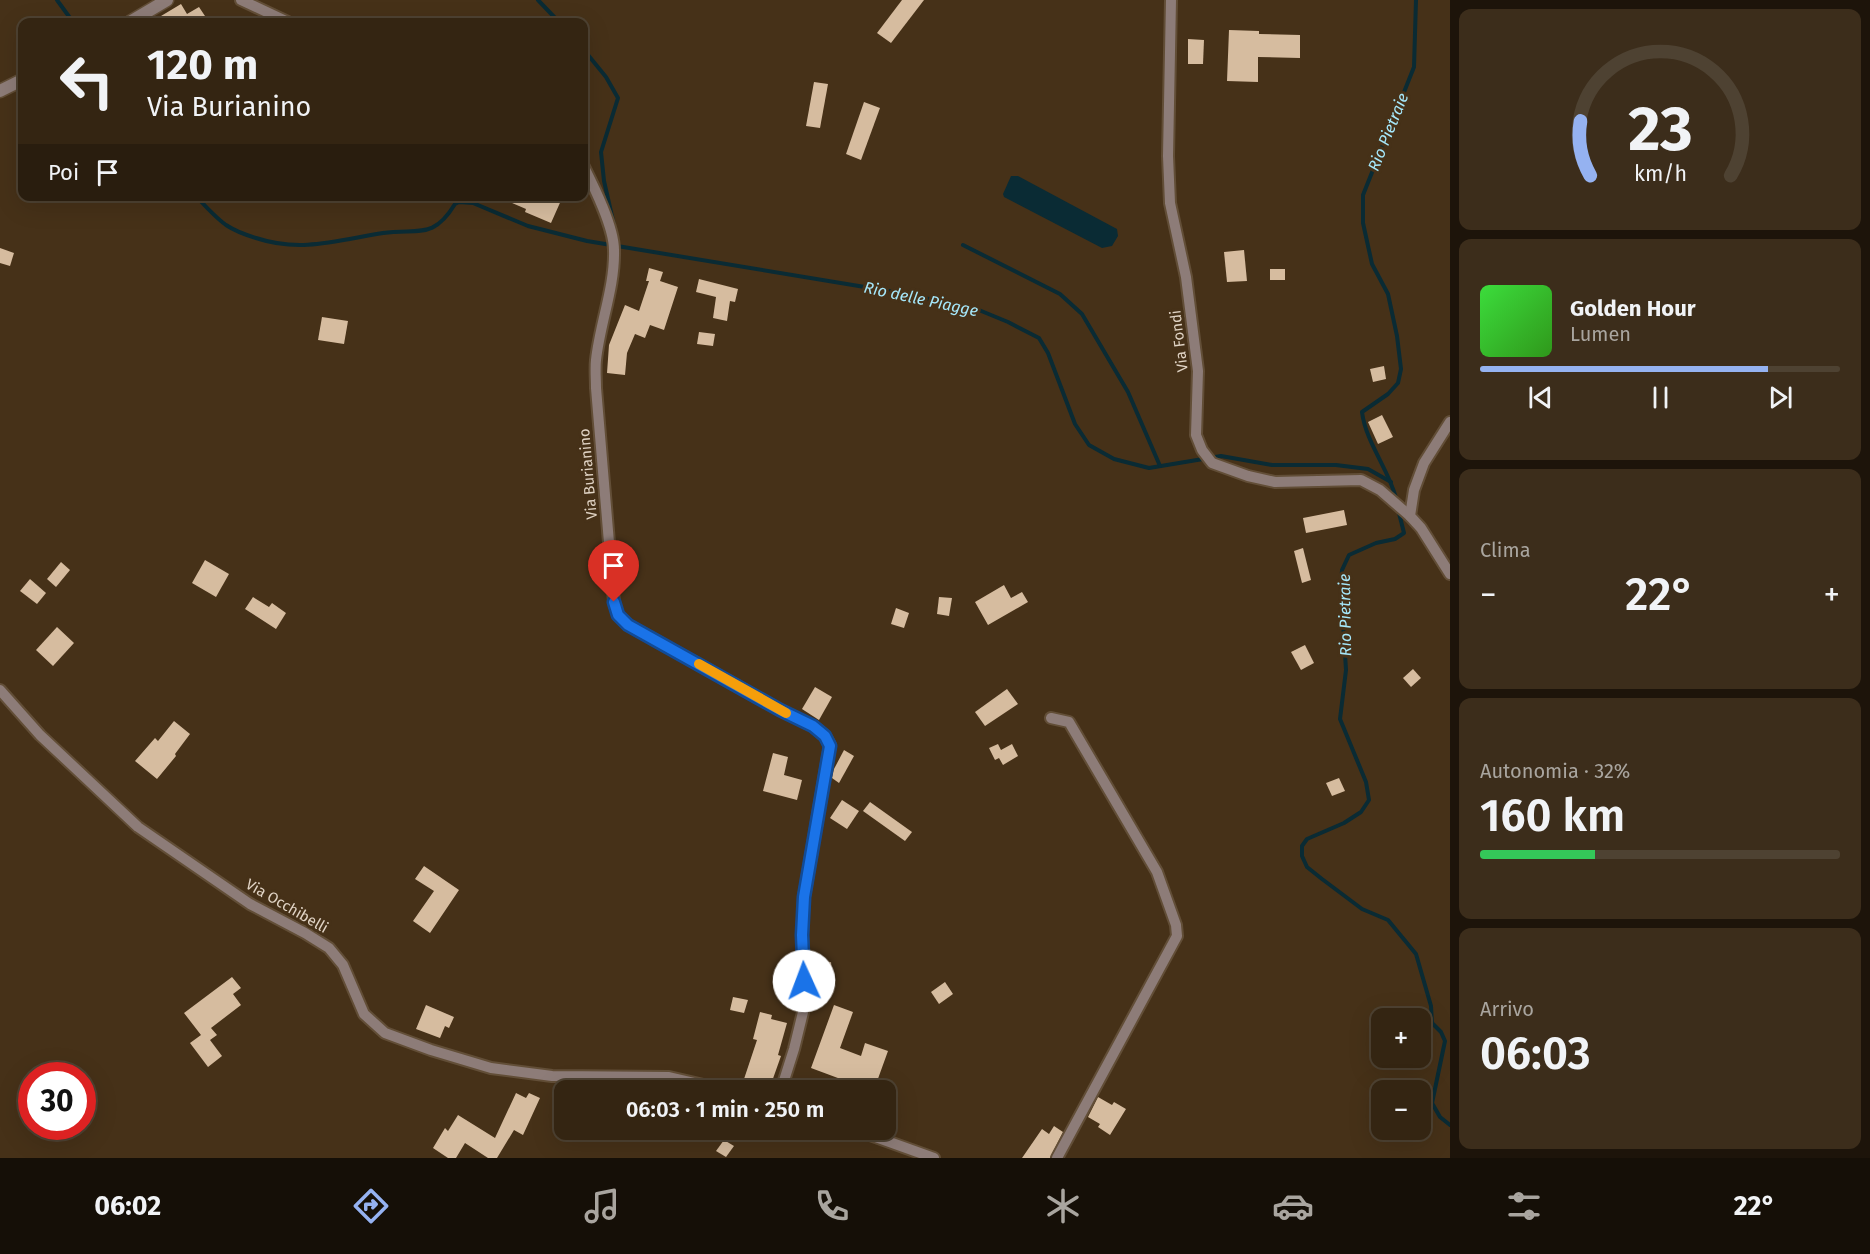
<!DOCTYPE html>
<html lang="it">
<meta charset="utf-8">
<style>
body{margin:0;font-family:"Fira Sans",sans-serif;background:#3c2d1b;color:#f1f3f6;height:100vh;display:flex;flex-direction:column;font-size:22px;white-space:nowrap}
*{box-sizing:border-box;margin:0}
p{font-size:20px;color:#a9a59f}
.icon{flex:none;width:33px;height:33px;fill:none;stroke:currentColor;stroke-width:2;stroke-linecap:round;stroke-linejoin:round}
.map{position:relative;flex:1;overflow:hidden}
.side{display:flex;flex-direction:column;gap:9px;padding:9px;background:#1d140a;width:420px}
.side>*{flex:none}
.top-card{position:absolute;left:18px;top:18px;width:570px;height:183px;border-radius:12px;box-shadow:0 6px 24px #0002,0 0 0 2px #4e4232;background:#342512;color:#f1f3f6;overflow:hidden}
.tools{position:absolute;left:1371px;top:1008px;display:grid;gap:12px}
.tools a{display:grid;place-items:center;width:60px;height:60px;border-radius:12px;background:#342512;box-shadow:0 6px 24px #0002,0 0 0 2px #4e4232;font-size:30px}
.speed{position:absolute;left:18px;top:1062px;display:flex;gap:12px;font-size:30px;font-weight:700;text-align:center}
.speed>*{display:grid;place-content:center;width:78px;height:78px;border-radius:50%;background:#342512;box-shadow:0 6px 24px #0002,0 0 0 2px #4e4232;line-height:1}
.speed .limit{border:9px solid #d22;background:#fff;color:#111}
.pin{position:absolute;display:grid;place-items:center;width:51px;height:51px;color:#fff;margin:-62px -26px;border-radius:50% 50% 50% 0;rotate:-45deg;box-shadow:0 0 6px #0007}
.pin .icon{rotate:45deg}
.me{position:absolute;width:66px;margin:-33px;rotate:358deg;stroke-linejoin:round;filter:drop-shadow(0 0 4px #0008)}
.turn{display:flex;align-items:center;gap:21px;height:126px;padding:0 30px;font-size:27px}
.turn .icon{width:78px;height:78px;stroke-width:2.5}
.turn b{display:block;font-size:42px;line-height:51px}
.then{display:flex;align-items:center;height:57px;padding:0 30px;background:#0003;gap:12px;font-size:22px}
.big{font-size:45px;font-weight:600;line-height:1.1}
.side .card{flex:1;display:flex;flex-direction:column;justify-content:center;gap:9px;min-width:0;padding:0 21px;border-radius:12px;background:#3c2d1b}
.side .dial{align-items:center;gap:0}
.dial svg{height:156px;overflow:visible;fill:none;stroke:#4e4232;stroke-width:7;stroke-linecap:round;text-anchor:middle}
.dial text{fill:#f1f3f6;stroke:none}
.song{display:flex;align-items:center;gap:18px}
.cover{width:72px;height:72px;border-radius:9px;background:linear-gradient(135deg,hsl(120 70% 55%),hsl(110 70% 35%))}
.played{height:6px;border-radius:3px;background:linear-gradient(90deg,#95b2f1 80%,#4e4232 80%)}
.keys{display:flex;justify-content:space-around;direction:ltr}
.heat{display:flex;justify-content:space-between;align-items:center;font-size:33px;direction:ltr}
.charge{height:9px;border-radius:4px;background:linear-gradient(90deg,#34c759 32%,#4e4232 0)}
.trip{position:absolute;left:554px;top:1080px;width:342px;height:60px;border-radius:12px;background:#342512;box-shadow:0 6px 24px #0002,0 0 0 2px #4e4232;font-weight:600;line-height:60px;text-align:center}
.menu{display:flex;height:96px;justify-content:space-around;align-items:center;background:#150f07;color:#a9a59f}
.menu .icon{width:42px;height:42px}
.menu .selected{color:#95b2f1}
.menu b{font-size:27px;color:#f1f3f6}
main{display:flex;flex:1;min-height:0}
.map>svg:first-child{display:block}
.water{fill:#0a2b34}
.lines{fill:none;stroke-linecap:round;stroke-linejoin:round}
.stream{stroke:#0a2b34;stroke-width:4}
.building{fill:#d6bc9f}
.minor-casing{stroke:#624e37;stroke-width:14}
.tertiary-casing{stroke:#624e37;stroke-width:15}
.minor{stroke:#8d7c78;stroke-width:10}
.tertiary{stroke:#8d7c78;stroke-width:12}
.route-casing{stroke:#114b97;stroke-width:15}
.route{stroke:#1a73e8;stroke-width:10}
.slow{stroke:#f59e0b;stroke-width:10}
.labels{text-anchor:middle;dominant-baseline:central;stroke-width:6;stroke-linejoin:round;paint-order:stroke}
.street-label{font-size:15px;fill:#e1d4c5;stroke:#463118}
.water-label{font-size:16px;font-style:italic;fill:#a6e8fb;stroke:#463118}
</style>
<main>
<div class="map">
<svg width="1450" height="1158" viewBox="0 0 1450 1158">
<rect width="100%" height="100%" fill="#463118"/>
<!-- water -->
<path class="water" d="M1011 176H1018L1117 229 1118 236 1112 246 1102 248 1004 197 1003 194Z"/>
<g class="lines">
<!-- stream -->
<g class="stream">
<path d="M57 0 73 22"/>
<path d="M538 0 559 22"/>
<path d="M584 50 606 77 618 98 601 152 604 181 614 225"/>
<path d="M196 196C205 206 215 217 226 225 235 231 246 235 256 238 301 253 339 240 383 233 419 228 433 240 455 204L459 202 473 203 528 226 587 241 889 291 974 308 1008 322 1039 338 1048 353 1075 424 1089 445 1114 459 1149 468 1221 456 1272 465H1336L1368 469 1391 482"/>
<path d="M963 245 1060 294 1082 314 1128 392 1160 466"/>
<path d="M1396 498C1388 468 1366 443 1362 412L1388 394 1398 383 1401 369 1397 336 1388 294 1372 264 1363 223V195L1414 67 1416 0"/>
<path d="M1398 509 1404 533 1395 539 1376 543 1349 555 1342 570 1341 589 1346 670 1340 719 1366 782 1369 800 1361 812 1344 823 1307 839 1302 846V856L1307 867 1322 879 1362 909 1388 920 1416 954 1431 1006 1432 1023 1441 1032 1445 1041 1432 1103 1440 1117 1450 1125"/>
</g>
</g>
<!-- building -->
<g class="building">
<path d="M902 0H924L891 43 877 33Z"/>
<path d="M181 4 187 14 199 7 209 22H151Z"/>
<path d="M1229 30 1259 31V34L1300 35V58L1258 57V82L1227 81Z"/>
<path d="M1188 39 1204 40 1203 64H1188Z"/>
<path d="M814 82 828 84 820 128 806 126Z"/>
<path d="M864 102 880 108 861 160 846 154Z"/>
<path d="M496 196H563L551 223 525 212 526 209Z"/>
<path d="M0 248 14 253 10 266 0 263Z"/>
<path d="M1244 250 1247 281 1227 282 1224 252Z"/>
<path d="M649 268 663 272 660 281 678 287 664 330 650 325 645 338 635 334 627 353 625 375 607 373 609 345 625 305 639 311 649 281H646Z"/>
<rect x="1270" y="269" width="15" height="11"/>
<path d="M699 279 738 289 735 302 730 301 727 321 713 318 716 297 696 292Z"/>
<path d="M322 317 348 321 344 344 318 340Z"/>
<path d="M699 332 715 334 713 346 697 344Z"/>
<path d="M1384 366 1386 379 1373 382 1370 369Z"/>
<path d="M1382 415 1393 437 1378 444 1368 422Z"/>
<path d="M1344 510 1347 525 1306 533 1303 518Z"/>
<path d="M1303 548 1311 580 1302 583 1294 551Z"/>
<path d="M205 560 229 574 216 597 192 583Z"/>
<path d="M61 562 70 570 56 587 47 579Z"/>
<path d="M30 579 46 593 37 604 20 591Z"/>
<path d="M1004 585 1011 598 1022 592 1028 602 988 625 975 602Z"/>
<path d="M253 597 269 607 272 603 286 613 276 629 245 609Z"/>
<path d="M939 597 952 598 949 616 937 614Z"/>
<path d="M896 608 909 613 904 628 891 624Z"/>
<path d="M57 627 74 643 53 666 36 650Z"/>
<path d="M1305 645 1314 663 1301 670 1291 652Z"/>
<path d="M1413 669 1421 678 1411 687 1403 678Z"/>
<path d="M815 687 832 697 819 720 802 709Z"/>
<path d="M1007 689 1018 704 985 726 975 712Z"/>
<path d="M174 721 190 734 175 754 176 756 157 779 135 761 155 738 158 741Z"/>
<path d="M998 744 1001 750 1012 744 1018 756 1003 765 999 758 995 760 989 748Z"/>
<path d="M844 750 854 756 839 783 832 778 834 769Z"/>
<path d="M773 753 788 757 784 775 802 780 797 800 763 791Z"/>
<path d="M1339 778 1345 791 1332 796 1326 783Z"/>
<path d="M842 800 859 811 847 829 830 818Z"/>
<path d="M870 802 912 832 905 841 863 811Z"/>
<path d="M424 866 459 890 430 933 413 921 434 891 415 879Z"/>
<path d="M831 962 832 972 821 974 819 964Z"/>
<path d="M232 977 241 988 233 994 241 1005 211 1028 217 1035 210 1040 222 1056 208 1067 190 1043 201 1035 184 1013Z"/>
<path d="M945 982 953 994 939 1004 931 992Z"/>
<path d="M733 997 748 1000 744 1013 730 1010Z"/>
<path d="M426 1005 454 1017 449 1028 445 1026 440 1038 416 1029Z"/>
<path d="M834 1005 853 1012 840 1048 861 1056 865 1043 888 1051 875 1087 855 1079 854 1084 811 1068Z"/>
<path d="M760 1012 772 1015 771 1019 787 1023 778 1055 781 1056 770 1087 744 1079 757 1040 753 1039Z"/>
<path d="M516 1093 526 1098 529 1093 540 1098 523 1135 514 1130 497 1158H488L465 1143 456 1158H448L433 1148 445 1128 448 1131 458 1115 495 1138Z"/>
<path d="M1098 1097 1112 1105 1114 1102 1126 1109 1110 1135 1098 1127 1100 1124 1088 1117Z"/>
<path d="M1054 1126 1063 1132 1050 1158H1022L1042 1129 1049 1134Z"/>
<path d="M724 1140 734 1146 726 1157 716 1151Z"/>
</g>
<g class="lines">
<defs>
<g id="minor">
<path d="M241 0 288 22"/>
<path d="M1171 0 1168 156 1170 203 1186 277 1198 371 1196 435 1202 450 1212 463 1248 476 1275 482 1361 480 1380 490 1410 516"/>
<path d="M584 167C594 187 614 227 614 250 615 287 600 323 596 360 595 369 596 379 596 388L614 602 618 615 628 625 780 710 813 726 825 736 830 745 804 897 802 935 805 1004 794 1049 781 1090"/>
<path d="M1450 422 1424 463 1414 490 1410 516 1421 528 1450 574"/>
<path d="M0 690 40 735 138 827 250 904 305 933 329 948 343 965 364 1014 385 1033 431 1050 491 1068 552 1076 669 1077 725 1090"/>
<path d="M1051 718 1069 722 1157 872 1176 925 1177 936 1057 1158"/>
<path d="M856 1130 934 1158"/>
</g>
<g id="tertiary">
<path d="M130 22 167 0"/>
<path d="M0 91 22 80"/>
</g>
</defs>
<!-- minor casing -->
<use href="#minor" class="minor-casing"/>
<!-- tertiary casing -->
<use href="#tertiary" class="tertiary-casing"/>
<!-- minor -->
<use href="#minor" class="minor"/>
<!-- tertiary -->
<use href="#tertiary" class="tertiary"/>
</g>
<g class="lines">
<defs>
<path id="route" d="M614 602 618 615 628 625 780 710 813 726 825 736 830 746 804 897 802 935 804 981"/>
</defs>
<!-- route casing -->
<use href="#route" class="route-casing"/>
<!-- route -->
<use href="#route" class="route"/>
<!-- slow -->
<path class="slow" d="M699 664 786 713"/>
</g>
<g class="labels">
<!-- street labels -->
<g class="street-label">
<text transform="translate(1179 341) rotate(-97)">Via Fondi</text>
<text transform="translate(588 474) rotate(-95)">Via Burianino</text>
<text transform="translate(287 906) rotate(30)">Via Occhibelli</text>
</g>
<!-- water labels -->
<g class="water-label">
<text transform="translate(1388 132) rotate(-68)">Rio Pietraie</text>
<text transform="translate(921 299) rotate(12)">Rio delle Piagge</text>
<text transform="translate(1345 615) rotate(-91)">Rio Pietraie</text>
</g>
</g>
</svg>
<div class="tools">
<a>+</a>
<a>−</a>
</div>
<div class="speed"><div class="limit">30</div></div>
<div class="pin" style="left:614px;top:602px;background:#d93025"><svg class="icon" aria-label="arrive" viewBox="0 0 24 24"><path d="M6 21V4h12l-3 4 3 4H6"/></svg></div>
<svg class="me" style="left:804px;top:981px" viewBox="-20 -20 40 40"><circle r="19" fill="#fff"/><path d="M0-13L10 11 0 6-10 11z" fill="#1a73e8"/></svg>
<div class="trip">06:03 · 1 min · 250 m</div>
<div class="top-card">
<div class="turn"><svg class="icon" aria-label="left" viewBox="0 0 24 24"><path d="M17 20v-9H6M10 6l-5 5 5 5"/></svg><div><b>120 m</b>Via Burianino</div></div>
<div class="then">Poi<svg class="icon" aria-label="arrive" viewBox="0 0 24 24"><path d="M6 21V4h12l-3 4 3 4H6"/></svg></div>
</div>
</div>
<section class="side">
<div class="card dial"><svg viewBox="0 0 100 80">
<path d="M14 69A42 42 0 1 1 86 69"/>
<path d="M14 69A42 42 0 0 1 9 41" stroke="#95b2f1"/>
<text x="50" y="56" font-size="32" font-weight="700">23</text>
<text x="50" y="72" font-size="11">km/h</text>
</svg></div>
<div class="card">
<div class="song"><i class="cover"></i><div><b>Golden Hour</b><p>Lumen</p></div></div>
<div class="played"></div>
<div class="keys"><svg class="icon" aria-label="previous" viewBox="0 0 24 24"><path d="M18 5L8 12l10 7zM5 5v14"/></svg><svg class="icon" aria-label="pause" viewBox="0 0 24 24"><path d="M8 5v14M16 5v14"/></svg><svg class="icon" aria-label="next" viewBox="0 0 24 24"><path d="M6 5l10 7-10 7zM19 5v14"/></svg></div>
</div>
<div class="card"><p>Clima</p>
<div class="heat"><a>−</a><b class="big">22°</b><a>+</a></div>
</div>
<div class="card"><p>Autonomia · 32%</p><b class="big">160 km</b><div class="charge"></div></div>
<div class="card"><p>Arrivo</p><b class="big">06:03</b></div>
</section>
</main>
<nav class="menu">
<b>06:02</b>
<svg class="icon selected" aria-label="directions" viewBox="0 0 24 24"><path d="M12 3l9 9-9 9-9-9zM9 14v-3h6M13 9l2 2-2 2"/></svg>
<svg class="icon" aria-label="music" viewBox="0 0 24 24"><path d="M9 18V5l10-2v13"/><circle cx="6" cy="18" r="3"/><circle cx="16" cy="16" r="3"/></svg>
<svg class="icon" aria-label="phone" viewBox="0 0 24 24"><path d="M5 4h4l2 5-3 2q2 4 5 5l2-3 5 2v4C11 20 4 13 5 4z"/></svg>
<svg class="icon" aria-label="climate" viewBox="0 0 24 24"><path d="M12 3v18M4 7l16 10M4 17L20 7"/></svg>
<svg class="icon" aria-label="car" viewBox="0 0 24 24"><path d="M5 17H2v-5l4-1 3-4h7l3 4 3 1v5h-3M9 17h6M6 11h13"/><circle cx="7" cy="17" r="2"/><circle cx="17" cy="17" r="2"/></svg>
<svg class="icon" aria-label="filters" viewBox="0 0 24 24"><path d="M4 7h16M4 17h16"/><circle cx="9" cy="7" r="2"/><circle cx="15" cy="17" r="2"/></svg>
<b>22°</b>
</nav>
